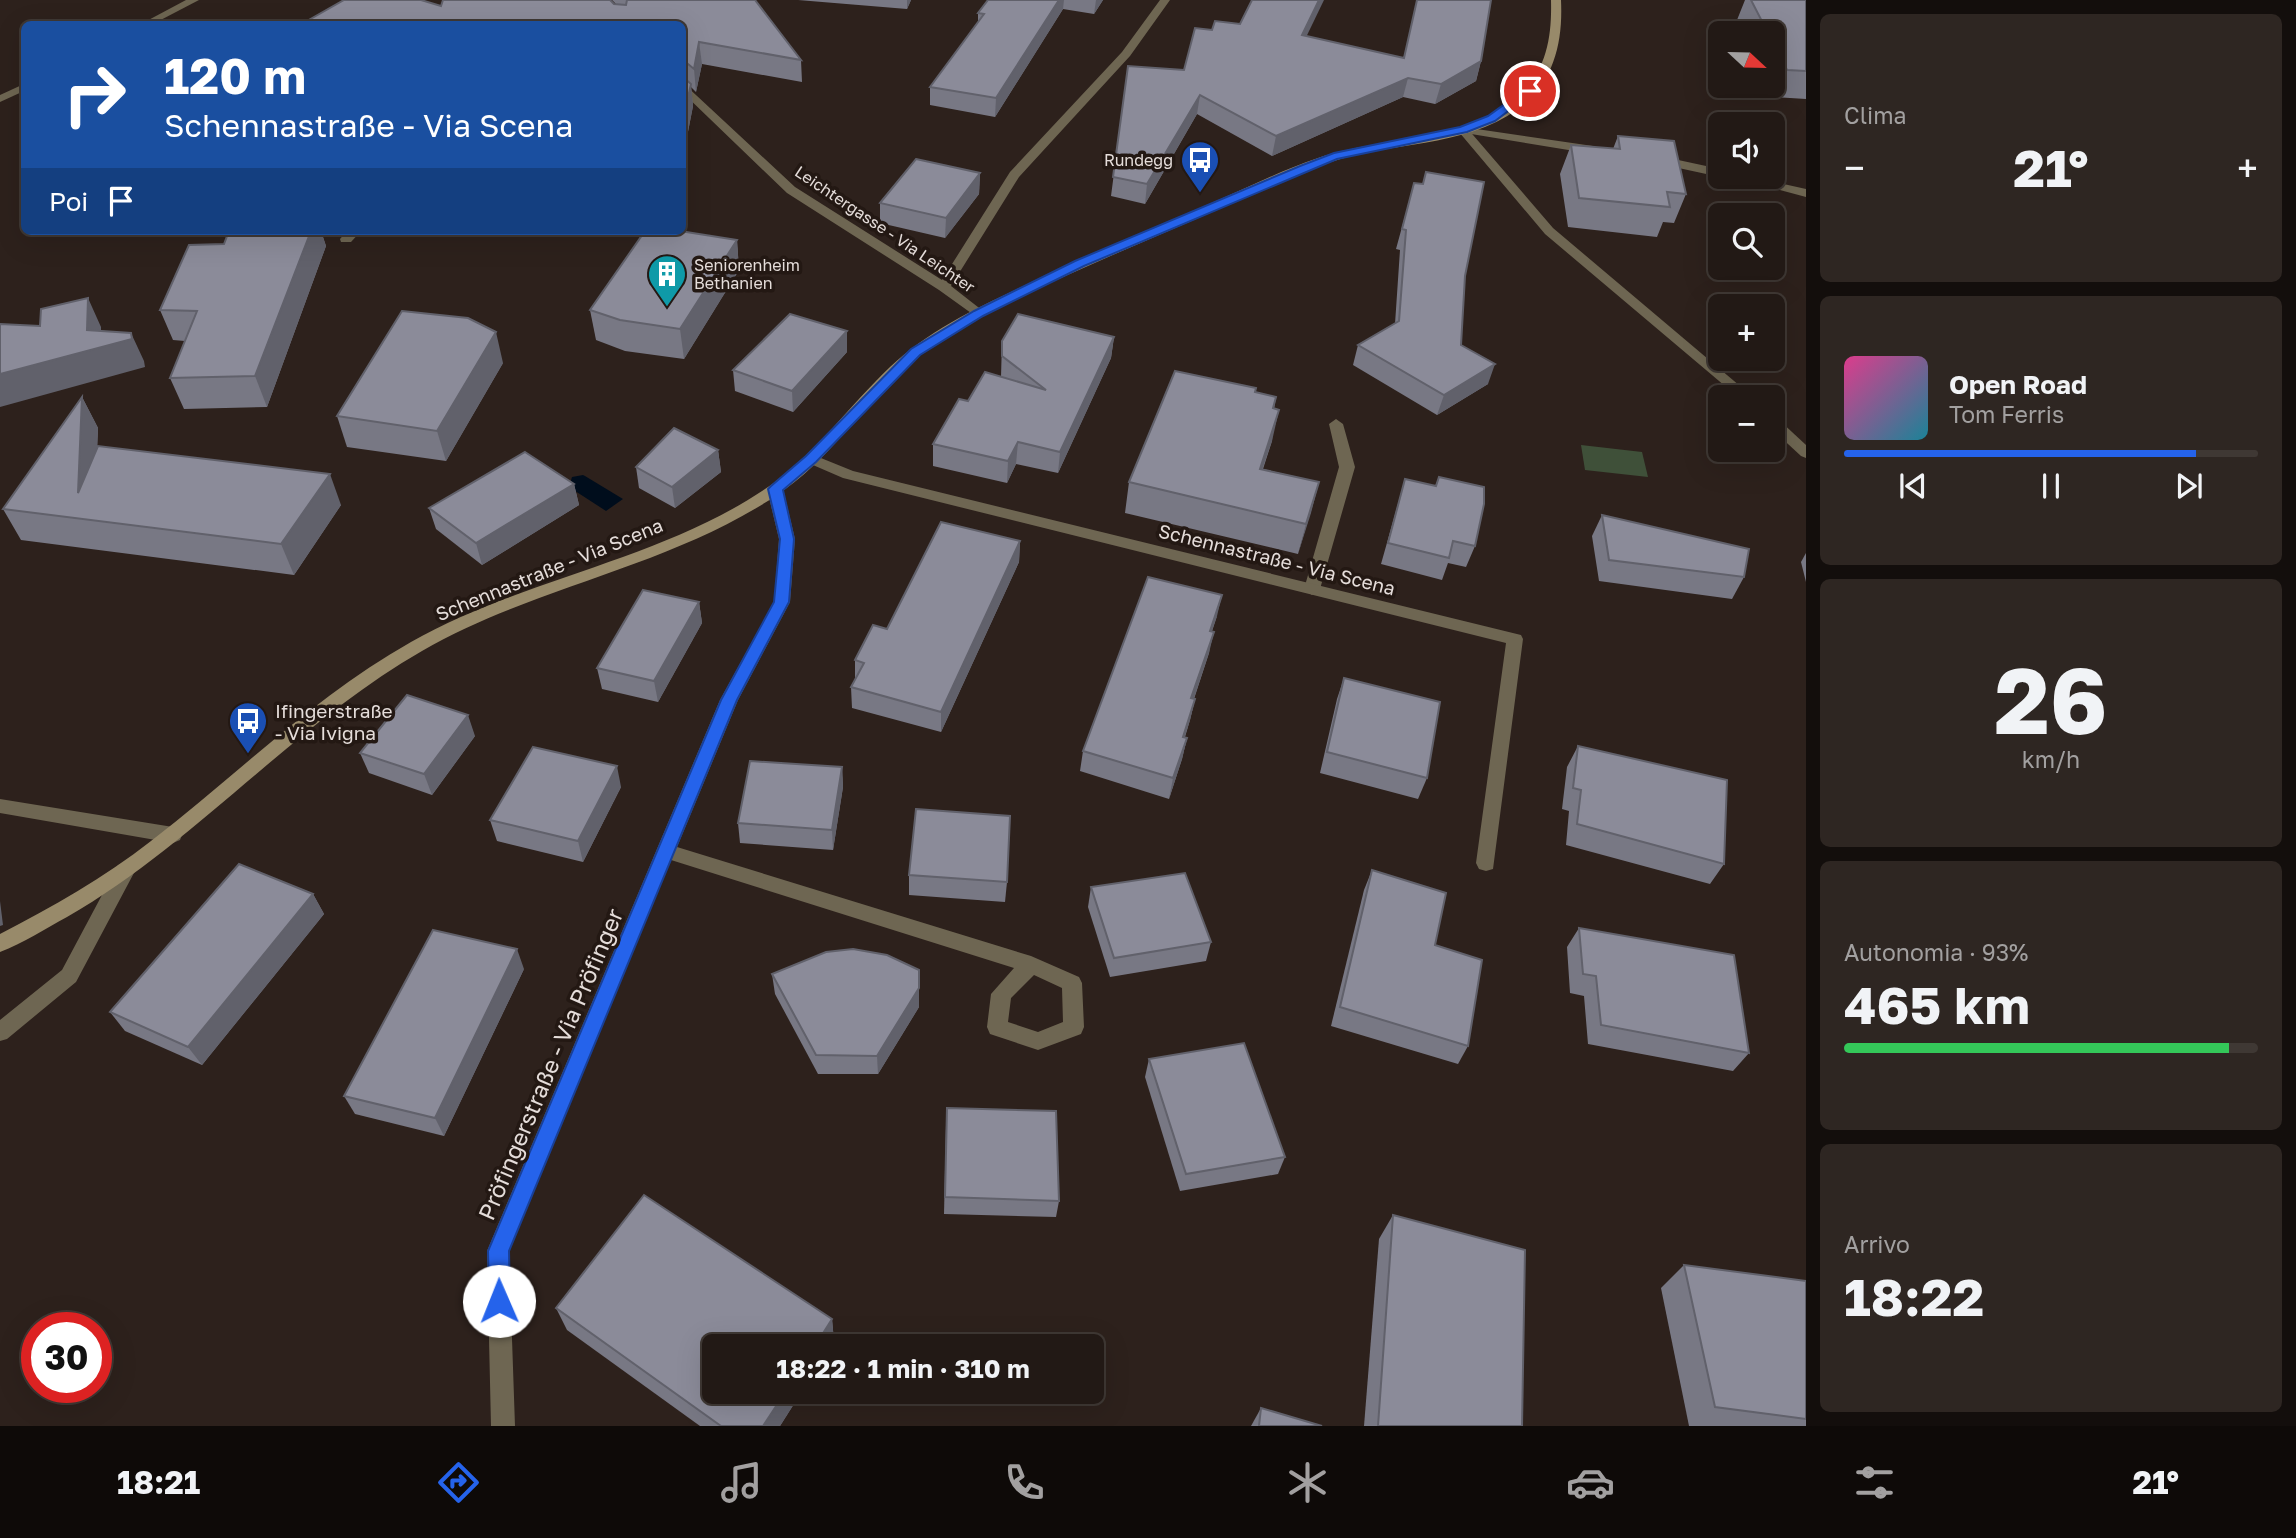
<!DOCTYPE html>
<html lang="it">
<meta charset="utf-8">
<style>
body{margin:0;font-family:"Golos Text",sans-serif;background:#2e2622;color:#f1f3f6;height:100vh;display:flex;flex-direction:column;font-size:26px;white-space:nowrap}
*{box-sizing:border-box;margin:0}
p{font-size:23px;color:#a2a0a0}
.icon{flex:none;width:38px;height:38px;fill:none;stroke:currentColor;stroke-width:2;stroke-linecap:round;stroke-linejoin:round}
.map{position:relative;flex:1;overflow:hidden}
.side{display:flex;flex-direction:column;gap:14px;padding:14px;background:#130e0c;width:490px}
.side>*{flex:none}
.guide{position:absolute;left:21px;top:21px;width:665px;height:214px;border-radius:10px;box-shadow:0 7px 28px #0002,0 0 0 2px #3f3834;background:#1a4fa0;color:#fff;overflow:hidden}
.needle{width:46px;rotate:112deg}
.tools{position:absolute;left:1708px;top:21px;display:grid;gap:14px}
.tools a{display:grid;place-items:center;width:77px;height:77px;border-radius:10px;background:#221915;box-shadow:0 7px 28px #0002,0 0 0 2px #3f3834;font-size:35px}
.speed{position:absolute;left:21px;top:1312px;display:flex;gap:14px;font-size:35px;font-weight:700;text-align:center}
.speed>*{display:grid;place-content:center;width:91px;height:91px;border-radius:50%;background:#221915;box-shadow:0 7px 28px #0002,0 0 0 2px #3f3834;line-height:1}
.speed .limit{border:10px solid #d22;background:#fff;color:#111}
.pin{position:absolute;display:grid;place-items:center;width:60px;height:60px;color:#fff;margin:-30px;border:4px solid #fff;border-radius:50%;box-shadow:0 2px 7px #0007}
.me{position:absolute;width:77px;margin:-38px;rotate:359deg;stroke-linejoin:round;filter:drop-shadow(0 0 5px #0008)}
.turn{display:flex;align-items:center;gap:24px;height:147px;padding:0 28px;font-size:32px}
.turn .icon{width:91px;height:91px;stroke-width:2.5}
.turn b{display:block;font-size:49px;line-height:60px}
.then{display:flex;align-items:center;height:66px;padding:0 28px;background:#0003;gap:14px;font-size:26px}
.big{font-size:52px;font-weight:700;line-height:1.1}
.side .tile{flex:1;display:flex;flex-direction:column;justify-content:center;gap:10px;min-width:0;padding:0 24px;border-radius:10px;background:#2e2622}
.side .dial{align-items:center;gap:0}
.dial b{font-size:91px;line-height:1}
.song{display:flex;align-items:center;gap:21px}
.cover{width:84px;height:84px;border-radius:10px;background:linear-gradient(135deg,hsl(330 70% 55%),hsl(190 70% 35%))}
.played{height:7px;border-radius:4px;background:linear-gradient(90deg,#2563eb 85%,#3f3834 85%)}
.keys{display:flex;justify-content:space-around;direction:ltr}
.heat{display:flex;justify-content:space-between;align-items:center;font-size:38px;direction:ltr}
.charge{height:10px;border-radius:5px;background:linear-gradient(90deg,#34c759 93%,#3f3834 0)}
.trip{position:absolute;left:702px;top:1334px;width:402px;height:70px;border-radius:10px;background:#221915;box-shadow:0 7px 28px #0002,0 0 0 2px #3f3834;font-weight:700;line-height:70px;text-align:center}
.menu{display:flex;height:112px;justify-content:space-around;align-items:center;background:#0e0a08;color:#a2a0a0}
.menu .icon{width:49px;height:49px}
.menu .active{color:#2563eb}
.menu b{font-size:32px;color:#f1f3f6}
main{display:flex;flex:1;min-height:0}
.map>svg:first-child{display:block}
.green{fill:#3f5039}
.water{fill:#000d1c}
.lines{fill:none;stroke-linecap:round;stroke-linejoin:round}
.lane{fill:#6e6652;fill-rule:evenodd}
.street{fill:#6e6652;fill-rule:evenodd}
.secondary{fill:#988a6a;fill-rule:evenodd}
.wall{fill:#787884}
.shaded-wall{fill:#61616b}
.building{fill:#8b8b99;stroke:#61616b;stroke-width:2}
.route{fill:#2563eb;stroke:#184099;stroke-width:2}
.labels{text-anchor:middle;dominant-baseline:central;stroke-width:7;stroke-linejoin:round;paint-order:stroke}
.far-poi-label{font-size:16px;fill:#e5ddda;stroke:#231813;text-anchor:end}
.far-street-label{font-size:16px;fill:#e5ddda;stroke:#231813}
.street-label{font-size:19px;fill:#e5ddda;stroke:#231813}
.poi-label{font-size:19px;fill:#e5ddda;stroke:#231813;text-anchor:start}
.near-street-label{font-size:23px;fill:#e5ddda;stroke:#231813}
</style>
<main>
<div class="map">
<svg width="1806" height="1426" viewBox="0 0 1806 1426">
<rect width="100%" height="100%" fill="#2d211c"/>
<!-- green -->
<path class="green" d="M1581 445 1642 452 1648 477 1585 470Z"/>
<!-- water -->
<path class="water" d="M583 475 585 476 623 499 606 511 569 487 572 477Z"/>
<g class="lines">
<!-- lane -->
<g class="lane">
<path d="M1459 128H1467L1553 228 1753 397H1738L1545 234 1459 132Z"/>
<path d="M1773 417 1778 419 1806 445V458L1801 456 1773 430Z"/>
<path d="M1336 419 1343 424 1355 467 1320 589 1312 595 1304 589 1339 467 1329 424Z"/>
<path d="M0 799 173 827 180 830 182 835 180 840 173 843 0 813Z"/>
<path d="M125 863 132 865 135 871 76 982 7 1039 0 1041V1020L62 970 118 865Z"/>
</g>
<!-- street -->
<g class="street">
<path d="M186 0H199L153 24H141Z"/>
<path d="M1160 0H1170L1130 56 1019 177 951 286 983 311V317L978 318 939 290 787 193 682 92V82L795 187 942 280 1010 172 1122 52Z"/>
<path d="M24 84V91L0 102V95Z"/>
<path d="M1463 127 1593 146 1599 150 1593 154 1459 132V128Z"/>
<path d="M1655 155 1720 169V177L1651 162V156Z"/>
<path d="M1731 177H1752L1806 189V197Z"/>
<path d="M347 231H361L351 242H341L340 239Z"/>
<path d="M811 454 853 471 1521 635 1523 639 1493 869 1486 871 1479 869 1476 863 1506 643 843 478 806 462 804 459Z"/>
<path d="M775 484 783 489 795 539 790 602 738 700 677 847 1031 956 1079 977 1082 983 1084 1027 1081 1034 1038 1050 990 1034 987 1027 991 994 1014 968 671 860 509 1251 515 1426H491L487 1251 720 700 774 602 779 539 767 489ZM1034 975 1062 988 1063 1022 1038 1032 1008 1022 1011 998Z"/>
</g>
<!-- secondary -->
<path class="secondary" d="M1551 0H1561C1563 43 1554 82 1518 109 1462 149 1390 141 1328 163 1292 175 1258 192 1224 207 1148 240 1073 271 999 307 965 324 932 343 904 369 860 410 827 462 777 495 668 568 534 586 422 651 293 725 196 843 67 917 45 929 23 943 0 952V934C52 907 104 878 151 841 238 774 315 696 411 642 525 577 662 561 771 485 817 452 850 405 890 367 929 330 978 307 1026 285 1088 255 1151 229 1214 202 1249 187 1282 170 1318 158 1381 136 1459 145 1513 100 1546 74 1552 40 1551 0Z"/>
</g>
<!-- wall -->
<g class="wall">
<path d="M612 0H755L801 60 802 82 702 64 696 92 691 87 693 106 685 147 682 148V24H308L307 21 441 6 616 4Z"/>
<path d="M798 0H911L907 9Z"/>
<path d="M988 0H1103L1094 14 1063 9 995 117 930 105V87L978 22V13Z"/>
<path d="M1745 0H1806V99L1775 97 1769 86H1773V33H1743L1737 20Z"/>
<path d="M1212 30 1307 36 1403 58 1481 61 1476 81 1435 104 1403 97 1272 156 1197 114 1145 204 1111 196 1128 66 1184 70Z"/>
<path d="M1618 136 1686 194 1674 223 1663 222 1657 237 1568 227 1560 174 1571 145 1613 149Z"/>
<path d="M1426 172 1465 276 1461 345 1488 384 1437 415 1353 365 1358 345 1395 324 1400 250 1396 249 1414 183 1423 184Z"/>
<path d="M980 173 979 194 945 238 880 223V203Z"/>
<path d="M229 231H321L326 246 267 407 184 409 170 378 185 341 173 340 160 310 224 244Z"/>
<path d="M737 240 739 270 684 359 625 351 596 340 590 310Z"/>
<path d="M1114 337 1111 358 1058 473 1016 464 1007 483 933 466V444L968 401 1001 377 1002 341Z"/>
<path d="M847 352 793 412 735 391 733 370Z"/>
<path d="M503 363 446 461 347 447 337 416Z"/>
<path d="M1255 393 1276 397 1274 409 1272 441 1263 469 1319 482 1298 554 1125 513 1129 482Z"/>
<path d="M82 397 98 428 97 450 341 505 294 575 21 540 3 509Z"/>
<path d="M718 450 721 472 675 508 639 488 636 467Z"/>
<path d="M1439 477 1475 546 1466 567 1448 563 1442 580 1381 564 1405 479 1436 486Z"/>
<path d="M574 484 579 505 482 565 436 529 429 508Z"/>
<path d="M1602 515 1744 577 1732 599 1599 581 1592 536Z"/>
<path d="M1020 541 1019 562 941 732 852 708 851 687 855 679V660L887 629Z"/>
<path d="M1806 553V582L1801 562Z"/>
<path d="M699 602 702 623 658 702 602 689 597 668Z"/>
<path d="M1217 616 1212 631 1209 653 1194 699H1195L1190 720 1185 737 1187 738 1182 759 1169 799 1080 771 1083 751Z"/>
<path d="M1344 678 1427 778 1418 799 1320 773 1337 699Z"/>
<path d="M475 736 432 795 369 773 360 753Z"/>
<path d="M1578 746 1724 864 1710 884 1566 845 1569 811 1562 809 1567 767Z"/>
<path d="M842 767 843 787 833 850 740 843 738 823Z"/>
<path d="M621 787 583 862 497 841 490 820Z"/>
<path d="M1372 870 1435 945 1468 1046 1458 1064 1331 1026 1364 890Z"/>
<path d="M909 875 1007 882 1005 902 909 895Z"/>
<path d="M1091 887 1211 942 1206 961 1110 977 1088 907Z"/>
<path d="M313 894 324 914 202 1065 125 1031 110 1012Z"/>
<path d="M1579 928 1749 1053 1733 1071 1588 1044 1584 996 1570 993 1567 947Z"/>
<path d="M524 969 444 1136 355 1114 344 1096Z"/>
<path d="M772 974 919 1007 878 1074H818L775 994Z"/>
<path d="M1149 1059 1285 1157 1278 1174 1180 1191 1145 1077Z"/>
<path d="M946 1125 1059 1201 1056 1217 944 1214Z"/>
<path d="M1393 1215 1522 1426H1364L1379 1239Z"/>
<path d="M1684 1265 1806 1281V1426H1689L1661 1288Z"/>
<path d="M556 1308 832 1319 834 1341 780 1426H700L567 1330Z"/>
<path d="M1261 1408 1322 1426H1251Z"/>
</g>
<!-- shaded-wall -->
<g class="shaded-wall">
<path d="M907 0H911L907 9Z"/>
<path d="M1059 0H1064L1063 9 995 117 996 98Z"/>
<path d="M1096 0H1103L1094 14Z"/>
<path d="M1319 0H1324L1298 54 1302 35Z"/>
<path d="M699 42 702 64 696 92 694 69Z"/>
<path d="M1481 61 1476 81 1435 104 1441 84Z"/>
<path d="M1408 78 1403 97 1272 156 1276 136Z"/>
<path d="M691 84 693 106 685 147 682 148V124Z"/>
<path d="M1200 95 1197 114 1145 204 1147 184Z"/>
<path d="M980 173 979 194 945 238 946 218Z"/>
<path d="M311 231H321L326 246 267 407 255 376Z"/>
<path d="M737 240 739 270 684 359 680 329Z"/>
<path d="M88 298 101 327V347L131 333 144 361 145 367 0 407V374L87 330Z"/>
<path d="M847 331V352L793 412 792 391Z"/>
<path d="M496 332 503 363 446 461 437 431Z"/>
<path d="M1114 337 1111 358 1058 473 1060 452Z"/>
<path d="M1495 364 1488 384 1437 415 1444 395Z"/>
<path d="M82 397 98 428 94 521 78 493Z"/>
<path d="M1279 410 1272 441 1252 499 1260 469Z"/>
<path d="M1018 442 1016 464 1007 483 1008 461Z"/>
<path d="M718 450 721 472 675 508 672 487Z"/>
<path d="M330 474 341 505 294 575 281 544Z"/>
<path d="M1319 482 1311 513 1298 554 1306 524Z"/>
<path d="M574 484 579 505 482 565 476 543Z"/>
<path d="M1020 541 1019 562 941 732V712Z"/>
<path d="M1222 595 1217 616 1205 652 1210 631Z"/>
<path d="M699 602 702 623 658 702 654 681Z"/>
<path d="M1214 632 1209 653 1187 719 1191 698Z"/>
<path d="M1195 699 1190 720 1178 758 1183 737Z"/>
<path d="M468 715 475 736 432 795 424 774Z"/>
<path d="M1187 738 1182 759 1169 799 1173 778Z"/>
<path d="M617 766 621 787 583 862 578 841Z"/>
<path d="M842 767 843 787 833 850 832 830Z"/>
<path d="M313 894 324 914 202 1065 188 1047Z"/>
<path d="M0 901 3 925 0 926Z"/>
<path d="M517 949 524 969 444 1136 435 1118Z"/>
<path d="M919 988V1007L878 1074 877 1056Z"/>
<path d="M832 1319 834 1341 831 1346H815Z"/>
<path d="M786 1391H802L780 1426H763Z"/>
</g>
<!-- building -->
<g class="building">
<path d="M344 0H421L441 6 443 0H610L614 4 626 5 627 0H755L801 60 699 42 694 69 682 59V24H321L307 21Z"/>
<path d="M988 0H1059L996 98 930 87 984 14 978 13Z"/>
<path d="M1252 0H1319L1302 35 1404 58 1417 0H1491L1481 61 1441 84 1408 78 1276 136 1200 95 1147 184 1113 177 1128 66 1184 70 1195 28 1212 30 1215 21 1240 24Z"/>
<path d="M1751 0H1806V71L1787 70 1773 42V33H1768Z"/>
<path d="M682 76 691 84 682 124Z"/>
<path d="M1618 136 1674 141 1686 194 1667 192 1670 207 1579 198 1571 145 1620 149Z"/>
<path d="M916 159 980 173 946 218 880 203Z"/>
<path d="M1426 172 1484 182 1465 276 1461 345 1495 364 1444 395 1358 345 1399 321 1406 230 1402 229 1414 183 1423 184Z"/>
<path d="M229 231H311L255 376 170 378 197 311 160 310 189 245 224 244Z"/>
<path d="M645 231H680L737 240 680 329 620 320 590 310Z"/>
<path d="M88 298 87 330 131 333 132 339 0 374V324L40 326 41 309Z"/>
<path d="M402 311 468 318 496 332 437 431 337 416Z"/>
<path d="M790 314 847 331 792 391 733 370Z"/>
<path d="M1018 314 1114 337 1060 452 1018 442 1008 461 933 444 959 399 968 401 985 372 1046 390 1002 356V341Z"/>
<path d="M1175 371 1256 388 1255 392 1276 397 1273 408 1279 410 1260 469 1319 482 1306 524 1129 482Z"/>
<path d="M82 397 78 493 98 446 330 474 281 544 3 509Z"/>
<path d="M674 428 718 450 672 487 636 467Z"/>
<path d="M525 452 574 484 476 543 429 508Z"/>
<path d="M1439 477 1484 487V504L1475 546 1453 541 1449 558 1388 543 1405 479 1436 486Z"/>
<path d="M1602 515 1749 549 1744 577 1609 560Z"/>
<path d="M941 522 1020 541 941 712 851 687 864 663 855 660 873 625 887 629Z"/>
<path d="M1148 577 1222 595 1210 631 1214 632 1191 698 1195 699 1183 737 1187 738 1173 778 1083 751Z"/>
<path d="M643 590 699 602 654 681 597 668Z"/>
<path d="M1344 678 1440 702 1427 778 1327 752Z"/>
<path d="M407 695 468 715 424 774 360 753Z"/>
<path d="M1578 746 1727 780 1724 864 1577 824 1581 790 1573 788Z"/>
<path d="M533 747 617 766 578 841 490 820Z"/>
<path d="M750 761 842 767 832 830 738 823Z"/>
<path d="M916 809 1010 816 1007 882 909 875Z"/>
<path d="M239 864 313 894 188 1047 110 1012Z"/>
<path d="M1372 870 1446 893 1435 945 1482 960 1468 1046 1340 1007Z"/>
<path d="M1185 873 1211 942 1114 958 1091 887Z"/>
<path d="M1579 928 1734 955 1749 1053 1601 1025 1596 976 1583 974Z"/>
<path d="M433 930 517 949 435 1118 344 1096Z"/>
<path d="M853 949 887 955 919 970V988L877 1056 816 1055 772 974 826 952Z"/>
<path d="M1244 1043 1285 1157 1186 1174 1149 1059Z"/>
<path d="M947 1108 1056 1111 1059 1201 945 1197Z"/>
<path d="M644 1195 832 1319 815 1346H714V1391H786L763 1426H721L556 1308Z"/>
<path d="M1393 1215 1525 1250 1522 1426H1378Z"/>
<path d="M1684 1265 1806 1281V1419L1715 1407Z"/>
<path d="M1261 1408 1322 1426H1259Z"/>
</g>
<!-- route -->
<path class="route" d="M1527 88 1535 91 1495 121 1467 132 1337 159 1084 266 983 316 920 355 816 462 783 490 794 539 789 602 737 700 509 1251 510 1301 507 1309 499 1312 492 1309 489 1301 488 1251 721 700 774 602 780 539 768 489 771 486 806 456 911 349 974 311 1075 261 1300 166 1334 153 1460 127 1488 116Z"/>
<!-- icons -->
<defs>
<symbol id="bus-pin" viewBox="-11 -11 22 30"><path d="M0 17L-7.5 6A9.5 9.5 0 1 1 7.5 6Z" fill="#1a4fb4" stroke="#231813"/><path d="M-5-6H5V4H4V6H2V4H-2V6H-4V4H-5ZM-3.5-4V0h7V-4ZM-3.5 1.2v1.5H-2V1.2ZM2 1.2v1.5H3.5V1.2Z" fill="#fff"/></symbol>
<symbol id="building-pin" viewBox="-11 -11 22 30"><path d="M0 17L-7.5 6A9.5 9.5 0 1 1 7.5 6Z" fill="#0f9aa8" stroke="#231813"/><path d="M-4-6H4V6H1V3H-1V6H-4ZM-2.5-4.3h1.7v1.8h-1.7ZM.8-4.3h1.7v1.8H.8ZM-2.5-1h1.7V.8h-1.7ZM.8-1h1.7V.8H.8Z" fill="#fff"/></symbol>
</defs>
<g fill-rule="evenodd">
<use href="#bus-pin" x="1178" y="138" width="44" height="60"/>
<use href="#building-pin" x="645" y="252" width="44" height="60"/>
<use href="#bus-pin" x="226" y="699" width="44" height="60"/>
</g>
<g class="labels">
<!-- far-poi labels -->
<g class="far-poi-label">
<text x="1173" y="160">Rundegg</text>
<text x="694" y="265" text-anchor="start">Seniorenheim<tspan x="694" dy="18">Bethanien</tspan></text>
</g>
<!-- far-street labels -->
<g class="far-street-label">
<text transform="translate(885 229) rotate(34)">Leichtergasse - Via Leichter</text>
</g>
<!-- street labels -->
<g class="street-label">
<text transform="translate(1277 559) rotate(14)">Schennastraße - Via Scena</text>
<text transform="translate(549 569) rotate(-22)">Schennastraße - Via Scena</text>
</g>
<!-- poi labels -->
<g class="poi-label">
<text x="275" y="710">Ifingerstraße<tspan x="275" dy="22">- Via Ivigna</tspan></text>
</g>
<!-- near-street labels -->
<g class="near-street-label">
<text transform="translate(550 1064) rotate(-67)">Pröfingerstraße - Via Pröfinger</text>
</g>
</g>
</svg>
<div class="tools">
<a><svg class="needle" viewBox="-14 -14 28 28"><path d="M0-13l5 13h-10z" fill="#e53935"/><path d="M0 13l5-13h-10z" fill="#a2a0a0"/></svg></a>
<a><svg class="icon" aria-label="sound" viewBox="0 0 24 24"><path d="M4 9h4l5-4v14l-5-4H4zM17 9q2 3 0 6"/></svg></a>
<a><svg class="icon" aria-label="search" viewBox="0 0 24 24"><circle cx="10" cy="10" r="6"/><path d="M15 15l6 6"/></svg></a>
<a>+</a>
<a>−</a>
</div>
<div class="speed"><div class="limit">30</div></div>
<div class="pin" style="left:1530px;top:91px;background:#d93025"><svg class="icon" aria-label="arrive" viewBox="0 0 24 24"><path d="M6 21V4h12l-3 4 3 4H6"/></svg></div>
<svg class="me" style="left:499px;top:1301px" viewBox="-20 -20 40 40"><circle r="19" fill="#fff"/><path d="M0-13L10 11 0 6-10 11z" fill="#2563eb"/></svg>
<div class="trip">18:22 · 1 min · 310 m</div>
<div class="guide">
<div class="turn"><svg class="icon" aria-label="right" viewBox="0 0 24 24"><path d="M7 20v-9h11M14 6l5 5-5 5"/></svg><div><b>120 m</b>Schennastraße - Via Scena</div></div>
<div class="then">Poi<svg class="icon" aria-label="arrive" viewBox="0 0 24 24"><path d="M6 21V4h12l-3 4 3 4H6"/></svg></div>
</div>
</div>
<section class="side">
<div class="tile"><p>Clima</p>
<div class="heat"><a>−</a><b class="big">21°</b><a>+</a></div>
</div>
<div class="tile">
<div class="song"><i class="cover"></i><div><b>Open Road</b><p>Tom Ferris</p></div></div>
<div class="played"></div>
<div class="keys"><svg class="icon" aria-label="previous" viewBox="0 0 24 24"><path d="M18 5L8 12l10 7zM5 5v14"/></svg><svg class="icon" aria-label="pause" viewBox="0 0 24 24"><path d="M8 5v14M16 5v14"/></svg><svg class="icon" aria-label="next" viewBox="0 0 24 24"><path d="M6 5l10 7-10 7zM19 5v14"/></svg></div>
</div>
<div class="tile dial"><b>26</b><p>km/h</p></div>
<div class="tile"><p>Autonomia · 93%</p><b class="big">465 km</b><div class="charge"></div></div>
<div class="tile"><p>Arrivo</p><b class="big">18:22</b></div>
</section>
</main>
<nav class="menu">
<b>18:21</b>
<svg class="icon active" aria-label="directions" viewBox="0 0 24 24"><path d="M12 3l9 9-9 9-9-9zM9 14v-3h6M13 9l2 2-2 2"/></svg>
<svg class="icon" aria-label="music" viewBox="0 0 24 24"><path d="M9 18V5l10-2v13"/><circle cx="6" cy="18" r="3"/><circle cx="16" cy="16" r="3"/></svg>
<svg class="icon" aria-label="phone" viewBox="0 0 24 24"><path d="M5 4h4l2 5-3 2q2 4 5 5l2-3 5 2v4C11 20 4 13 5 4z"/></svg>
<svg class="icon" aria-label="climate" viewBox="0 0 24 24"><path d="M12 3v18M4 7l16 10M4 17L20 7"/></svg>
<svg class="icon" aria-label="car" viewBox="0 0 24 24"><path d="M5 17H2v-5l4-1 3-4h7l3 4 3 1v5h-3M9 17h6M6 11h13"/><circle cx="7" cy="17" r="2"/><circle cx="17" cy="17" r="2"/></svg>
<svg class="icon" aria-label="filters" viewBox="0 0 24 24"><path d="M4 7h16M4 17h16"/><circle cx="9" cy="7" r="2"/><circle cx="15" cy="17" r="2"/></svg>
<b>21°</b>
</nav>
